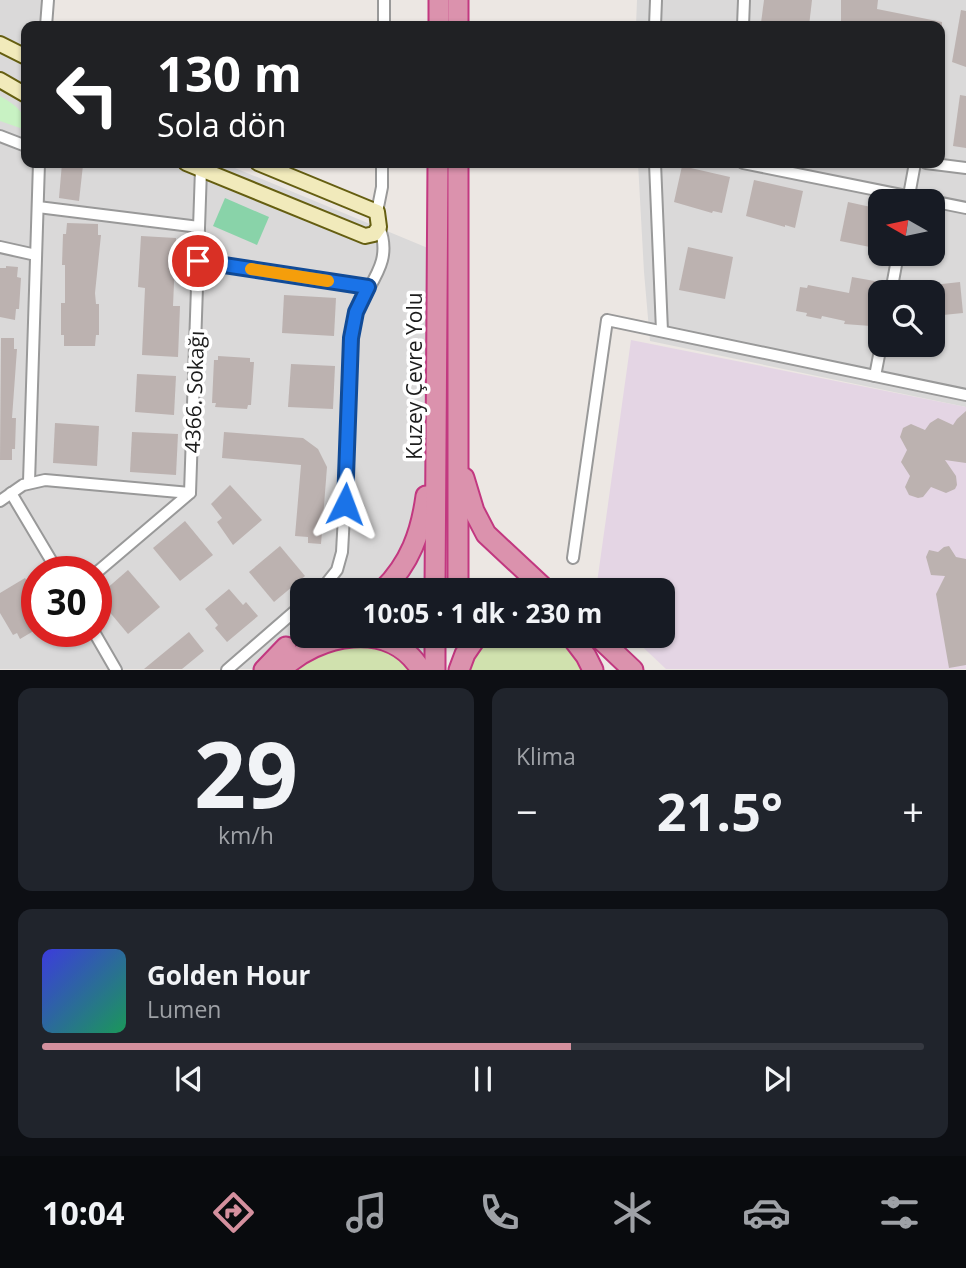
<!DOCTYPE html>
<html lang="tr">
<meta charset="utf-8">
<style>
body{margin:0;font-family:"Open Sans",sans-serif;background:#20242c;color:#f1f3f6;height:100vh;display:flex;flex-direction:column;font-size:26px;white-space:nowrap}
*{box-sizing:border-box;margin:0}
p{font-size:23px;color:#9ea1a6}
.icon{flex:none;width:38px;height:38px;fill:none;stroke:currentColor;stroke-width:2;stroke-linecap:round;stroke-linejoin:round}
.map{position:relative;height:670px;overflow:hidden}
.sheet{display:flex;flex-direction:column;gap:18px;padding:18px;background:#0d0f14;flex:1}
.sheet>*{flex:none}
.hud{position:absolute;left:21px;top:21px;width:924px;height:147px;border-radius:14px;box-shadow:0 2px 5px #0004;background:#202124;color:#fff;overflow:hidden}
.needle{width:46px;rotate:279deg}
.buttons{position:absolute;left:868px;top:189px;display:grid;gap:14px}
.buttons a{display:grid;place-items:center;width:77px;height:77px;border-radius:14px;background:#171b24;box-shadow:0 2px 5px #0004;font-size:35px}
.speed{position:absolute;left:21px;top:556px;display:flex;gap:14px;font-size:35px;font-weight:700;text-align:center}
.speed>*{display:grid;place-content:center;width:91px;height:91px;border-radius:50%;background:#171b24;box-shadow:0 2px 5px #0004;line-height:1}
.speed .limit{border:10px solid #d22;background:#fff;color:#111}
.pin{position:absolute;display:grid;place-items:center;width:60px;height:60px;color:#fff;margin:-30px;border:4px solid #fff;border-radius:50%;box-shadow:0 2px 7px #0007}
.me{position:absolute;width:77px;margin:-38px;rotate:3deg;stroke-linejoin:round;filter:drop-shadow(0 0 5px #0008)}
.turn{display:flex;align-items:center;gap:24px;height:147px;padding:0 21px;font-size:32px}
.turn .icon{width:91px;height:91px;stroke-width:2.5}
.turn b{display:block;font-size:49px;line-height:60px}
.big{font-size:52px;font-weight:700;line-height:1.1}
.sheet .widget{flex:1;display:flex;flex-direction:column;justify-content:center;gap:10px;min-width:0;padding:0 24px;border-radius:14px;background:#20242c}
.sheet .dial{align-items:center;gap:0}
.dial b{font-size:91px;line-height:1}
.song{display:flex;align-items:center;gap:21px}
.cover{width:84px;height:84px;border-radius:10px;background:linear-gradient(135deg,hsl(240 70% 55%),hsl(150 70% 35%))}
.played{height:7px;border-radius:4px;background:linear-gradient(90deg,#d4909e 60%,#363941 60%)}
.keys{display:flex;justify-content:space-around;direction:ltr}
.heat{display:flex;justify-content:space-between;align-items:center;font-size:38px;direction:ltr}
.sheet .tiles{flex:1;display:grid;gap:18px;grid-template-columns:1fr 1fr}
.widget:last-child{grid-column:span 2}
.trip{position:absolute;left:290px;top:578px;width:385px;height:70px;border-radius:14px;background:#171b24;box-shadow:0 2px 5px #0004;font-weight:700;line-height:70px;text-align:center}
.tabs{display:flex;height:112px;justify-content:space-around;align-items:center;background:#090b0e;color:#9ea1a6}
.tabs .icon{width:49px;height:49px}
.tabs .current{color:#d4909e}
.tabs b{font-size:32px;color:#f1f3f6}
.map>svg:first-child{display:block}
.residential{fill:#dad9d9;fill-rule:evenodd}
.industrial{fill:#e4d5e4}
.grass{fill:#d0e1ae}
.park{fill:#c8f2c3}
.pitch{fill:#89d3a9}
.building{fill:#bcb2b0}
.lines{fill:none;stroke-linecap:round;stroke-linejoin:round}
.street-casing{stroke:#999;stroke-width:14}
.secondary-casing{stroke:#655e11;stroke-width:18}
.highway-casing{stroke:#c23880;stroke-width:23}
.street{stroke:#fff;stroke-width:10}
.secondary{stroke:#f1eabb;stroke-width:14}
.highway{stroke:#db92ad;stroke-width:19}
.route-casing{stroke:#114b97;stroke-width:18}
.route{stroke:#1a73e8;stroke-width:12}
.slow{stroke:#f59e0b;stroke-width:12}
.labels{text-anchor:middle;dominant-baseline:central;stroke-width:7;stroke-linejoin:round;paint-order:stroke}
.street-label{font-size:21px;fill:#1c1c1c;stroke:#fff}
</style>
<div class="map">
<svg width="966" height="670" viewBox="0 0 966 670">
<rect width="100%" height="100%" fill="#ece7e3"/>
<!-- residential -->
<g class="residential">
<path d="M0 0H42L39 26H26V163H223L447 256 444 590H303V635H444V669H0ZM37 572H96V632H37Z"/>
<path d="M637 0H966V407L650 341 644 272 638 163H940V26H636ZM880 201H933V254H880ZM880 292H933V345H880Z"/>
</g>
<!-- industrial -->
<path class="industrial" d="M631 340 966 407V669H666L630 635H663V590H596Z"/>
<!-- grass -->
<g class="grass">
<path d="M486 635H560L586 670H469L470 661Z"/>
<path d="M349 643 391 650 412 670H289L294 665Z"/>
</g>
<!-- park -->
<path class="park" d="M0 96C15 105 26 111 26 130L0 121Z"/>
<!-- pitch -->
<path class="pitch" d="M225 198 269 217 257 245 213 226Z"/>
<!-- building -->
<g class="building">
<path d="M764 0H812L809 26 761 23Z"/>
<path d="M841 0H878L877 9 942 22V26H889L870 22 869 26H841Z"/>
<path d="M961 10 966 11V67L952 62Z"/>
<path d="M960 95 966 96V148L953 146Z"/>
<path d="M62 163 83 165 79 201 59 198Z"/>
<path d="M682 166 730 177 722 213 713 211 712 213 674 202Z"/>
<path d="M754 180 803 191 795 228 785 225V227L746 216Z"/>
<path d="M848 202 880 209V249L840 241Z"/>
<path d="M67 223 98 224V235H101L95 293 96 304H99V335H96L95 346H64V335H61V303H65V265H62L63 234H66Z"/>
<path d="M141 236 176 238 173 306H180L178 357 142 355 145 288 138 287Z"/>
<path d="M688 247 733 257 725 299 679 290Z"/>
<path d="M6 266 18 267 17 277 21 278 19 309H16L15 320 0 317V268H6Z"/>
<path d="M852 277 880 282 871 326 844 324 845 321 822 316 821 319 806 316 807 313 796 311 800 287 807 288 808 285 849 293Z"/>
<path d="M960 282 963 313 933 316V285Z"/>
<path d="M284 295 336 298 334 336 282 333Z"/>
<path d="M1 338H14V349H17L12 418H16L15 449H12V460H0Z"/>
<path d="M218 356 250 358V362H254L251 405H248L247 409 215 407 216 403H212L214 360H218Z"/>
<path d="M291 364 335 366 333 409 288 407Z"/>
<path d="M137 374 176 376 174 415 135 412Z"/>
<path d="M966 411V463L945 460 956 476 957 485 955 489 946 493 931 487 923 497 918 498 909 495 905 487 910 476 901 462 907 450 900 437 903 428 911 424 925 430 930 423 938 418 953 425 957 419Z"/>
<path d="M55 423 99 426 97 466 53 463Z"/>
<path d="M132 432 178 434 176 475 130 472Z"/>
<path d="M224 432 303 438 318 449 327 467 321 544 308 543V537L295 536 301 465 222 458Z"/>
<path d="M230 485 262 520 233 545 217 522 222 518 211 504Z"/>
<path d="M185 521 213 555 180 581 153 548Z"/>
<path d="M280 546 305 576 274 602 249 572Z"/>
<path d="M949 546 956 557 966 559V665L949 668 936 594 945 576 931 575 926 557 929 550 938 552 944 547Z"/>
<path d="M128 570 160 607 128 634 97 597Z"/>
<path d="M25 578 29 584 32 581 37 590V629L20 639 17 633 13 635 0 613V593Z"/>
<path d="M229 589 243 605 246 602 258 616 227 642 215 628 218 625 205 609Z"/>
<path d="M189 632 204 651 182 669H144Z"/>
</g>
<g class="lines">
<defs>
<g id="street">
<path d="M46 26 48 0"/>
<path d="M384 26V0"/>
<path d="M655 26 656 0"/>
<path d="M743 26 744 0"/>
<path d="M0 136 26 146"/>
<path d="M655 163 662 331"/>
<path d="M743 163 966 208"/>
<path d="M926 163 966 168"/>
<path d="M908 201 915 163"/>
<path d="M38 207 199 227"/>
<path d="M377 212 382 187V163"/>
<path d="M0 247 36 255"/>
<path d="M198 261 368 287"/>
<path d="M891 292 898 254"/>
<path d="M875 376 881 345"/>
<path d="M29 482 39 163"/>
<path d="M11 493 58 572"/>
<path d="M0 501 23 485 45 480 190 493"/>
<path d="M573 558 607 320 966 395"/>
<path d="M96 573 190 493 201 169"/>
<path d="M321 590 337 570 342 552C345 498 348 445 350 391 351 369 349 347 353 326 360 288 396 268 379 227"/>
<path d="M94 632 116 670"/>
<path d="M227 670 303 604"/>
</g>
<g id="secondary">
<path d="M0 44 26 57"/>
<path d="M0 80 26 95"/>
<path d="M186 163 365 236 374 234 379 227 377 212 258 163"/>
</g>
<g id="highway">
<path d="M439 26V0"/>
<path d="M458 26V0"/>
<path d="M464 478 474 511 486 534 546 590"/>
<path d="M383 590C410 563 421 533 426 496"/>
<path d="M435 590 438 163"/>
<path d="M458 590V163"/>
<path d="M570 635 586 656 593 670"/>
<path d="M596 635 633 670"/>
<path d="M264 670 286 647"/>
<path d="M281 670C317 634 390 618 421 670"/>
<path d="M435 670V635"/>
<path d="M459 670 465 654 478 635"/>
</g>
</defs>
<!-- street casing -->
<use href="#street" class="street-casing"/>
<!-- secondary casing -->
<use href="#secondary" class="secondary-casing"/>
<!-- highway casing -->
<use href="#highway" class="highway-casing"/>
<!-- street -->
<use href="#street" class="street"/>
<!-- secondary -->
<use href="#secondary" class="secondary"/>
<!-- highway -->
<use href="#highway" class="highway"/>
</g>
<g class="lines">
<defs>
<path id="route" d="M198 261 368 287 356 312 351 338 345 504"/>
</defs>
<!-- route casing -->
<use href="#route" class="route-casing"/>
<!-- route -->
<use href="#route" class="route"/>
<!-- slow -->
<path class="slow" d="M251 269 328 281"/>
</g>
<g class="labels">
<!-- street labels -->
<g class="street-label">
<text transform="translate(414 376) rotate(-90)">Kuzey Çevre Yolu</text>
<text transform="translate(194 392) rotate(-88)">4366. Sokağı</text>
</g>
</g>
</svg>
<div class="buttons">
<a><svg class="needle" viewBox="-14 -14 28 28"><path d="M0-13l5 13h-10z" fill="#e53935"/><path d="M0 13l5-13h-10z" fill="#9ea1a6"/></svg></a>
<a><svg class="icon" aria-label="search" viewBox="0 0 24 24"><circle cx="10" cy="10" r="6"/><path d="M15 15l6 6"/></svg></a>
</div>
<div class="speed"><div class="limit">30</div></div>
<div class="pin" style="left:198px;top:261px;background:#d93025"><svg class="icon" aria-label="arrive" viewBox="0 0 24 24"><path d="M6 21V4h12l-3 4 3 4H6"/></svg></div>
<svg class="me" style="left:345px;top:504px" viewBox="-20 -20 40 40"><path d="M0-17L14 15 0 8-14 15z" fill="#1a73e8" stroke="#fff" stroke-width="4"/></svg>
<div class="trip">10:05 · 1 dk · 230 m</div>
<div class="hud">
<div class="turn"><svg class="icon" aria-label="left" viewBox="0 0 24 24"><path d="M17 20v-9H6M10 6l-5 5 5 5"/></svg><div><b>130 m</b>Sola dön</div></div>
</div>
</div>
<section class="sheet">
<div class="tiles">
<div class="widget dial"><b>29</b><p>km/h</p></div>
<div class="widget"><p>Klima</p>
<div class="heat"><a>−</a><b class="big">21.5°</b><a>+</a></div>
</div>
<div class="widget">
<div class="song"><i class="cover"></i><div><b>Golden Hour</b><p>Lumen</p></div></div>
<div class="played"></div>
<div class="keys"><svg class="icon" aria-label="previous" viewBox="0 0 24 24"><path d="M18 5L8 12l10 7zM5 5v14"/></svg><svg class="icon" aria-label="pause" viewBox="0 0 24 24"><path d="M8 5v14M16 5v14"/></svg><svg class="icon" aria-label="next" viewBox="0 0 24 24"><path d="M6 5l10 7-10 7zM19 5v14"/></svg></div>
</div>
</div>
</section>
<nav class="tabs">
<b>10:04</b>
<svg class="icon current" aria-label="directions" viewBox="0 0 24 24"><path d="M12 3l9 9-9 9-9-9zM9 14v-3h6M13 9l2 2-2 2"/></svg>
<svg class="icon" aria-label="music" viewBox="0 0 24 24"><path d="M9 18V5l10-2v13"/><circle cx="6" cy="18" r="3"/><circle cx="16" cy="16" r="3"/></svg>
<svg class="icon" aria-label="phone" viewBox="0 0 24 24"><path d="M5 4h4l2 5-3 2q2 4 5 5l2-3 5 2v4C11 20 4 13 5 4z"/></svg>
<svg class="icon" aria-label="climate" viewBox="0 0 24 24"><path d="M12 3v18M4 7l16 10M4 17L20 7"/></svg>
<svg class="icon" aria-label="car" viewBox="0 0 24 24"><path d="M5 17H2v-5l4-1 3-4h7l3 4 3 1v5h-3M9 17h6M6 11h13"/><circle cx="7" cy="17" r="2"/><circle cx="17" cy="17" r="2"/></svg>
<svg class="icon" aria-label="filters" viewBox="0 0 24 24"><path d="M4 7h16M4 17h16"/><circle cx="9" cy="7" r="2"/><circle cx="15" cy="17" r="2"/></svg>
</nav>
